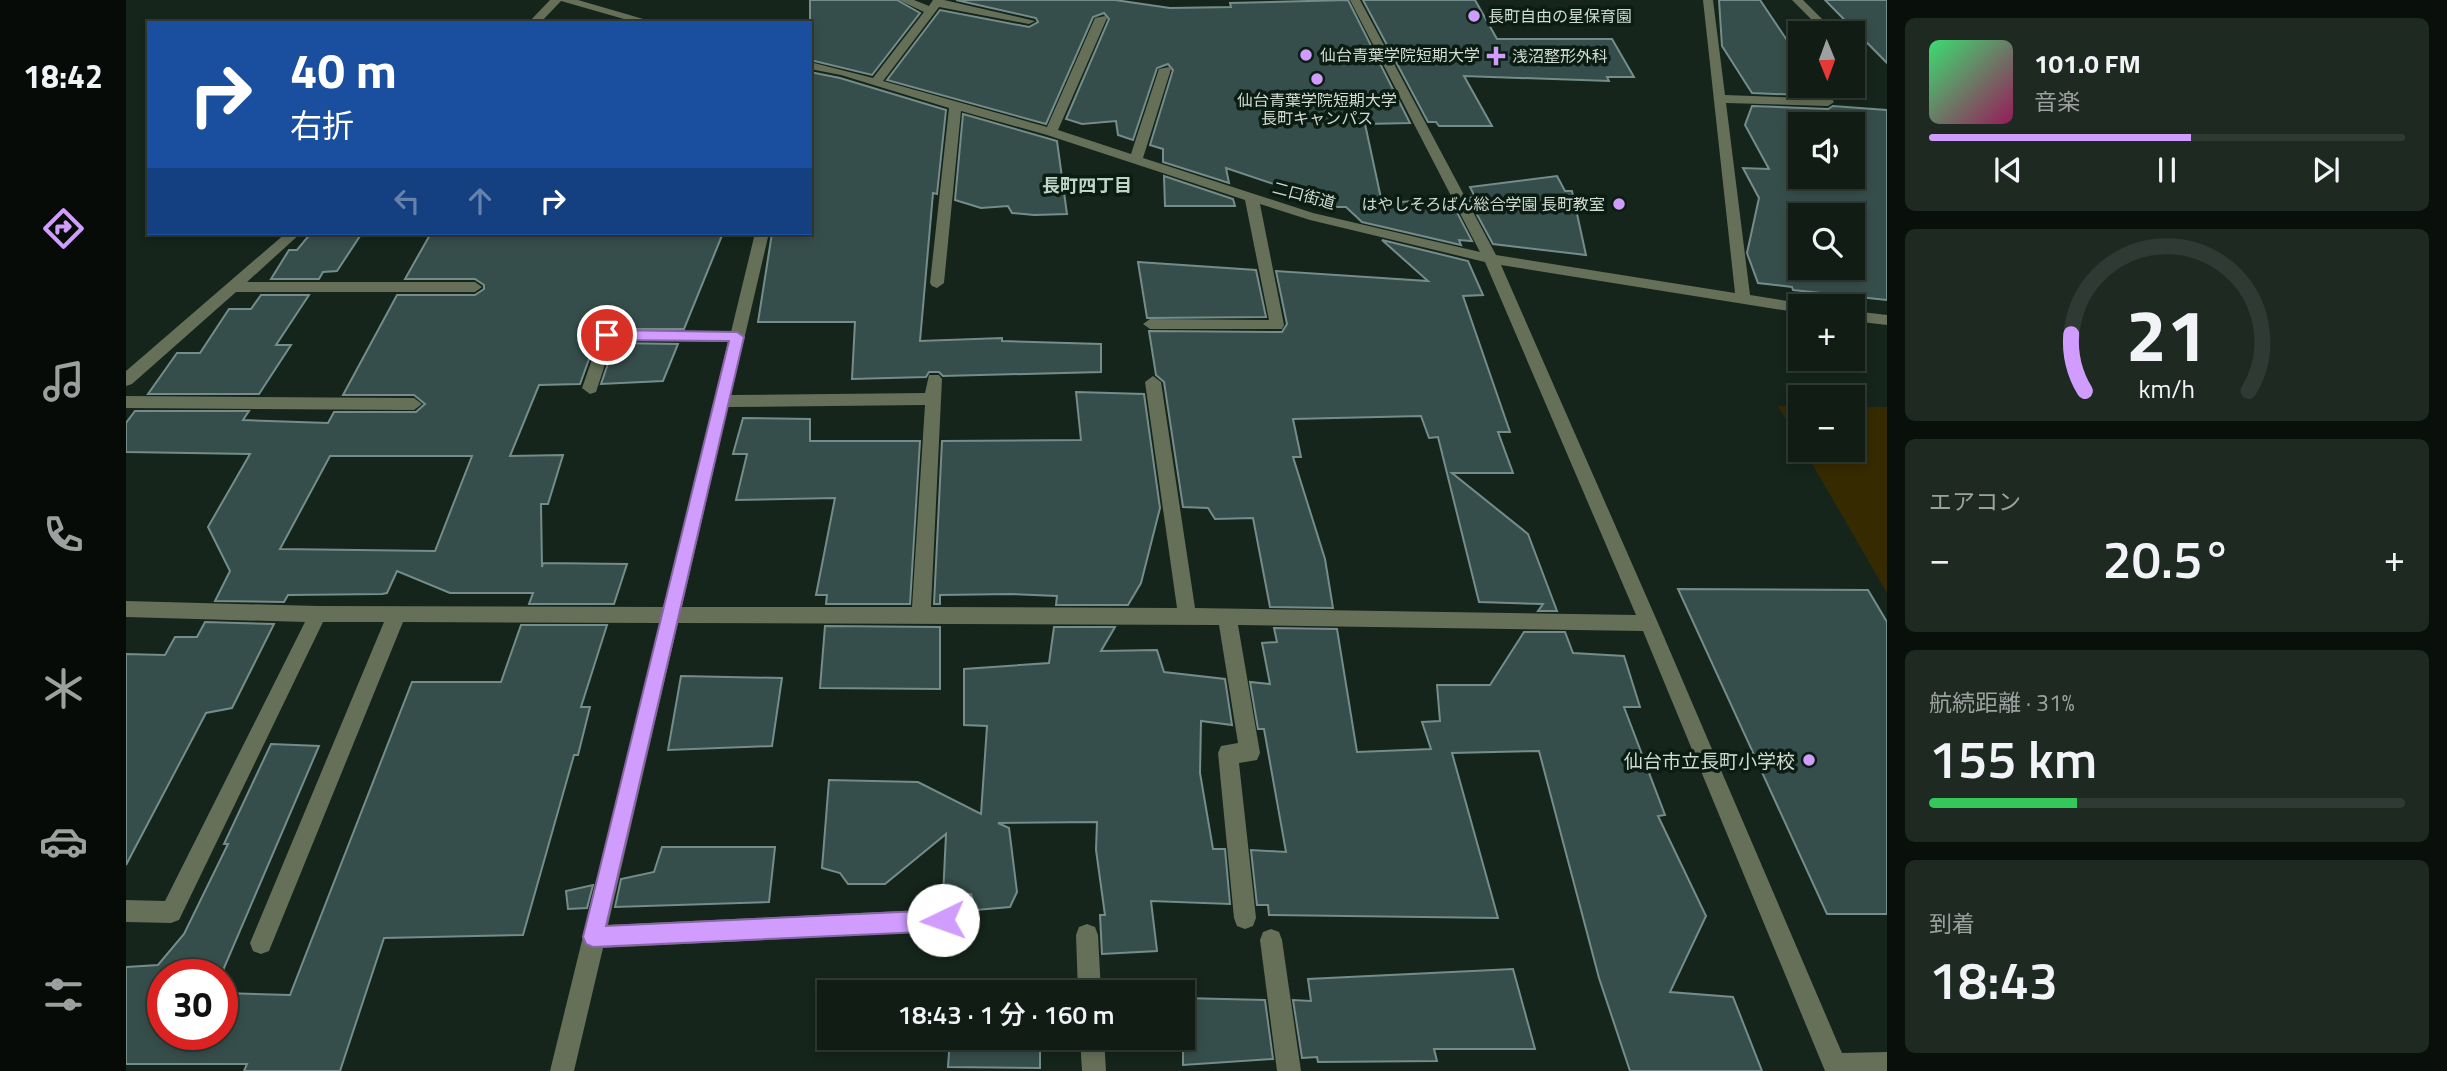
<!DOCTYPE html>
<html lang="ja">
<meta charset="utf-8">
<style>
body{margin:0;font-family:"Titillium Web","Noto Sans JP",sans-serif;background:#1e2922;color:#f1f3f6;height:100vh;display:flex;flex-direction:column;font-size:26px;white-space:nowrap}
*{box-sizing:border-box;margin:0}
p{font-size:23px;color:#9ca1a0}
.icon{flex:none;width:38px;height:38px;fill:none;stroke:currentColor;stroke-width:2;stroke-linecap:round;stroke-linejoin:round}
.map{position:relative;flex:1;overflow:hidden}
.side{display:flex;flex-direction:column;gap:18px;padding:18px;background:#090f0b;width:560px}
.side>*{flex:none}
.banner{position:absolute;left:21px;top:21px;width:665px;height:214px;border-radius:0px;box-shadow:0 4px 10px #0003,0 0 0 2px #303a34;background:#1a4fa0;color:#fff;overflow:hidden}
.needle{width:46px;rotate:179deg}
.fabs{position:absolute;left:1662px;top:21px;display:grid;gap:14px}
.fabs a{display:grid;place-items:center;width:77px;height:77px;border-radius:0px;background:#101c14;box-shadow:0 4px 10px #0003,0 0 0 2px #303a34;font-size:35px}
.speed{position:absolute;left:21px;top:959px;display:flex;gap:14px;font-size:35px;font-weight:700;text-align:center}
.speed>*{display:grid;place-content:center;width:91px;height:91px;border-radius:50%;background:#101c14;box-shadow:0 4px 10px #0003,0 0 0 2px #303a34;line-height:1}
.speed .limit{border:10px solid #d22;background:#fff;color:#111}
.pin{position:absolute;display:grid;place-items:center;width:60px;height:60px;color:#fff;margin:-30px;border:4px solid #fff;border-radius:50%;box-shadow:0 2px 7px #0007}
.me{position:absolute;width:77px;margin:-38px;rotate:267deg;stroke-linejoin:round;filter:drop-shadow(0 0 5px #0008)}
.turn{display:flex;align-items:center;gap:24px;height:147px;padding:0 28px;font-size:32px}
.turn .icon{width:91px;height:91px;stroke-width:2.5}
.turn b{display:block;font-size:49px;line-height:60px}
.lanes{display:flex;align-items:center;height:66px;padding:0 28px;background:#0003;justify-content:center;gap:35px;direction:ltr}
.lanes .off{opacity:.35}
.big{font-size:52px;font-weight:600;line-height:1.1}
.side .widget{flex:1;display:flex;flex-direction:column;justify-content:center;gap:10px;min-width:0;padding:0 24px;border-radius:10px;background:#1e2922}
.side .dial{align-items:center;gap:0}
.dial svg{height:182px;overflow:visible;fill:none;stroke:#303a34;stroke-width:7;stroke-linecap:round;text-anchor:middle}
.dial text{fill:#f1f3f6;stroke:none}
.song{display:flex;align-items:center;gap:21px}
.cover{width:84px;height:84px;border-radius:10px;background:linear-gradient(135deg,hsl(140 70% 55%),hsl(330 70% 35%))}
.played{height:7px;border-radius:4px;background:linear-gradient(90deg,#d09dff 55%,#303a34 55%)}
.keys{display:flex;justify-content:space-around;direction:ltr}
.heat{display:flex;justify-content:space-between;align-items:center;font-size:38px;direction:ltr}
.charge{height:10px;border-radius:5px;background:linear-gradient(90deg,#34c759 31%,#303a34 0)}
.trip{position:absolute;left:691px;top:980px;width:378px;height:70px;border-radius:0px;background:#101c14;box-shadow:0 4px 10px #0003,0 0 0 2px #303a34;font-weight:600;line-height:70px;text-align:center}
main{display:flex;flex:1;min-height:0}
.tabs{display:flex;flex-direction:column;width:126px;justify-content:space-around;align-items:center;background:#060b08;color:#9ca1a0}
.tabs .icon{width:49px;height:49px}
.tabs .selected{color:#d09dff}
.tabs b{font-size:32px;color:#f1f3f6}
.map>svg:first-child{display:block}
.green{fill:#352a00}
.building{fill:#364e4b;stroke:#748d8a;stroke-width:2;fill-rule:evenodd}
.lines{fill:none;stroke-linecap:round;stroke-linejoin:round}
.minor{fill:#666f58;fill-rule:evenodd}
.route{fill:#d09dff;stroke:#8766a6;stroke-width:2}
.poi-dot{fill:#d09dff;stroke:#0b1c12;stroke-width:2.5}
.labels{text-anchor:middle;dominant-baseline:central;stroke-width:7;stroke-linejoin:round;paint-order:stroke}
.far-poi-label{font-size:16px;fill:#d1dbd4;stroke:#0b1c12;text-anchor:start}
.far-street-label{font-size:16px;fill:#d1dbd4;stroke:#0b1c12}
.far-neighbourhood-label{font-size:18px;font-weight:bold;fill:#c1d6c8;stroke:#0b1c12}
.poi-label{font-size:19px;fill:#d1dbd4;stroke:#0b1c12;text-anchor:end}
</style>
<main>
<nav class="tabs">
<b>18:42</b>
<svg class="icon selected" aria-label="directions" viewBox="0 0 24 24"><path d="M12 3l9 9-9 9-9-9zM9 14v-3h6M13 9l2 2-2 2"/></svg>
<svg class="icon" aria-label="music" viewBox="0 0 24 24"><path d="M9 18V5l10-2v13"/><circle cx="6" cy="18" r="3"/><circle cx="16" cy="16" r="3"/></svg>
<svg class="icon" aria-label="phone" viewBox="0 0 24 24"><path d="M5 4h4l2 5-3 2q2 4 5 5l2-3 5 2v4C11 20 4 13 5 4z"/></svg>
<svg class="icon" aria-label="climate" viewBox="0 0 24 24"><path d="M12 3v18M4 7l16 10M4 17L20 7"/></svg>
<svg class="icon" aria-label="car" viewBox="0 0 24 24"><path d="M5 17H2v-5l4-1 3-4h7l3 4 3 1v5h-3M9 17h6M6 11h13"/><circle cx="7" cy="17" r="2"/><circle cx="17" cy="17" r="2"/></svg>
<svg class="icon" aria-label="filters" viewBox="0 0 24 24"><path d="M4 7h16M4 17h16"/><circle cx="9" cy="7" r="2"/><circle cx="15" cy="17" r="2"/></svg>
</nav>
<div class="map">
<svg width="1761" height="1071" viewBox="0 0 1761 1071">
<rect width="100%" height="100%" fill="#15251b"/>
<!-- green -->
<g class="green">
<path d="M1652 406H1675V445Z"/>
<path d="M1727 407H1761V593L1678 450H1727Z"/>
</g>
<!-- building -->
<g class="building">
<path d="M684 0H771L794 13 746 75 684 60Z"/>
<path d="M830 0H989L1044 8 1105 7 1104 3 1222 0 1284 123 1239 124 1256 203 1324 199 1346 241 1333 240 1335 245 1236 222 1220 207H1203L1201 202 1100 168 1103 183 1037 162V149L1024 145 1047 70 1042 64 1031 68 1007 140 992 135 990 121 956 124 940 119 983 19 978 13 967 17 920 124 761 80 814 10 903 27 912 22 910 18Z"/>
<path d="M1237 0H1349L1371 39H1486L1508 77H1481L1483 81 1338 76 1366 126H1313L1310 122H1302Z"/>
<path d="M1593 0H1634L1675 61V86H1692L1699 96 1626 93 1596 46Z"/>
<path d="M1699 0H1761V63Z"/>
<path d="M684 72 714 78 820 110 811 194 807 193 794 341 876 338V341L975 344V372L817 376 813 372H803L800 377 726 379 729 322H632L646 233H684Z"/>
<path d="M1626 106 1702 109 1707 106 1761 110V300L1667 290 1666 287 1632 283 1621 253 1633 198 1617 168 1643 169 1619 125ZM1675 124H1727V177H1675ZM1675 215H1727V268H1675Z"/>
<path d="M837 114 931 141 941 214 908 215 886 213 882 206 855 208 829 200Z"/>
<path d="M1038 176 1107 199 1109 206H1039Z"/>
<path d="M1431 176 1439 191H1446L1460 255 1367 244 1342 198 1349 197 1344 187Z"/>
<path d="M185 233H236L211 271 197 272 193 279H145L163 250H171Z"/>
<path d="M305 233H597L558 329H474L454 384 413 385 384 456 437 455 422 504H415L416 567 417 563 501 564 488 604H403L407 593H324L271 571 261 593 256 594 162 595 158 602 89 601 104 571 82 527 124 454 0 452V423L9 411H123L117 420 202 423 208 412H290L299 404 288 395H217L271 295H349L358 289V285L349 279H279ZM204 456H346L309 551 154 549Z"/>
<path d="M1256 240 1342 261 1357 295 1337 296 1384 432H1372L1387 473H1326L1402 534 1431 611H1412L1417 604 1353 602 1312 437 1303 438 1295 416 1167 419 1175 457H1167L1199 559 1207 608 1144 607 1127 518 1089 519 1082 508 1057 507 1038 382 1030 375 1023 331 1156 332 1161 324 1150 271 1302 281Z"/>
<path d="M1012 262 1130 270 1140 317 1021 318Z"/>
<path d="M135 295H183L150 345H165L133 394H22L51 353H74L103 309H125Z"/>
<path d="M489 343 552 344 537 381 475 384Z"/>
<path d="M950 392 1018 394 1034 508 1015 583 1002 605H930L931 596 885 594 814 595V604H808L816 441 955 440Z"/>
<path d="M617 418 684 419V441H794L784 604H700L701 595H690L709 498 610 500 621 454H607Z"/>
<path d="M1552 589 1742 590 1761 622V914H1701Z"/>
<path d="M79 622 148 624 106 708 80 713 0 865V654L39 655 49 637H71Z"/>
<path d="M395 625H481L455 707H464L452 755H448L397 935 258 938 214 1071H118L121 1064H0V967L32 965 58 934 102 844H98L145 744 193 746 95 975H37V1034H96V993L164 995 286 682H375Z"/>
<path d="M699 626 814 627V689L694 688Z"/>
<path d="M928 627H989L975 651 1031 650 1038 672 1099 679 1106 725 1075 721 1074 773 1087 849H1099L1104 904 1025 901 1031 951 976 954 974 915H979L970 850 971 822 872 823 883 828 891 892 884 907 850 910 845 894 817 897 820 834 759 884H722L714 873 696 868 703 780 792 782 855 814 861 726 838 725V669L923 663Z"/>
<path d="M1148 628 1211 629 1231 752 1305 749 1296 722 1314 721 1311 685H1364L1398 632H1439L1447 653 1498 656 1514 707H1498L1539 815 1532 816 1580 916 1544 992 1607 997 1636 1071H1504L1473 978 1413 751 1326 753 1372 918 1143 915 1142 905H1131L1125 850 1160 852 1138 729H1132L1124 682 1144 684 1136 643 1151 642Z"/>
<path d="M555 676 656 678 646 746 542 750Z"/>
<path d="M536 847H649L643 902 489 907 495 879 528 872Z"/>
<path d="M467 885 461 908 442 909 440 891Z"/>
<path d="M1387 969 1409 1049H1308L1311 1061 1192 1062 1191 1057 1176 1058 1167 1000 1185 1001 1182 979Z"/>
<path d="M827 984 915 985V992H827Z"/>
<path d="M1057 998 1139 1000 1147 1059 1057 1065Z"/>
<path d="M824 1038H914V1068L822 1067Z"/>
</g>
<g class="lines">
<!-- minor -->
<g class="minor">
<path d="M424 0H452L531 23H512L435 1 414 23H402Z"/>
<path d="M773 0H788L803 6 807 0H818L909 21 903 24 813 7 757 81 921 127 969 18 979 16 981 18 932 130 1005 154 1033 69 1043 67 1045 69 1017 158 1187 213 1354 252 1224 0H1234L1370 255 1609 293 1577 0H1587L1599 95 1706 99 1708 102 1702 106 1600 103 1624 295 1680 304 1681 306H1675V313L1375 265 1532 623 1716 1053 1761 1052V1071H1699L1517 631 1112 625 1134 753 1131 760 1113 763 1130 918 1127 926 1119 929 1111 926 1108 918 1092 753 1095 746 1112 743 1093 625 552 623 482 925 817 909 825 912 828 920 825 928 817 931 477 948 448 1071H424L534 623 277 622 143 951 135 954 127 951 124 943 258 622H197L53 920 45 923 0 922V900L39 901 179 622 0 617V601L192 606 538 607 602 342 487 340 470 392 464 394 456 388 476 331 605 332 629 233H643L605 395 799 393 803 375H813L816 379 805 607 1051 608 1019 382 1027 376 1035 382 1069 608 1510 615 1359 262 1184 220 1134 204 1158 325 1156 329H1024L1017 324 1024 319 1143 320 1119 200 921 135 835 111 818 283 811 288 806 286 804 283 823 108 715 75 684 69V62L747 78 798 12ZM799 405 786 607H556L602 407Z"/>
<path d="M1666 0H1677L1710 33H1699Z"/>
<path d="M160 233H175L121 282H349L356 287 349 292H110L6 384 0 386V371Z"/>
<path d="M1727 311 1761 315V325L1727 321Z"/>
<path d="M0 396 288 398 296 404 288 410 0 408Z"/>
<path d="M961 924 969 927 972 935 975 992H952L950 935 953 927Z"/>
<path d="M1145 929 1153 932 1156 940 1175 1071H1151L1134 940 1137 932Z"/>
<path d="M954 1038H978L980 1071H956Z"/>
</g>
</g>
<!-- route -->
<path class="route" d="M481 330 611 332 618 337 480 926 817 910 824 913 827 920 824 928 817 931 467 947 460 944 457 937 603 341 481 340 474 335Z"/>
<!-- markers -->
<g class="poi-dot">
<circle cx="1348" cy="16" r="7"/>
<circle cx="1180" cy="55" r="7"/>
<path d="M1366.5 45.5h7v7h7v7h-7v7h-7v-7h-7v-7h7z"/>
<circle cx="1191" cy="79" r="7"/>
<circle cx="1493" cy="204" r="7"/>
<circle cx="1683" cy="760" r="7"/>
</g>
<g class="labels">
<!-- far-poi labels -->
<g class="far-poi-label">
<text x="1362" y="16">長町自由の星保育園</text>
<text x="1194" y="55">仙台青葉学院短期大学</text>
<text x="1386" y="56">浅沼整形外科</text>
<text x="1191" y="100" text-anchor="middle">仙台青葉学院短期大学<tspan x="1191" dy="18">長町キャンパス</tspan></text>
<text x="1479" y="204" text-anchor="end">はやしそろばん総合学園 長町教室</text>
</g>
<!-- far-street labels -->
<g class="far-street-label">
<text transform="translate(1178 195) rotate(15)">二口街道</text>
</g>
<!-- far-neighbourhood labels -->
<g class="far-neighbourhood-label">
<text x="961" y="185">長町四丁目</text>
</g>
<!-- poi labels -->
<g class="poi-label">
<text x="1669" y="760">仙台市立長町小学校</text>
</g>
</g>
</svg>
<div class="fabs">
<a><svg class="needle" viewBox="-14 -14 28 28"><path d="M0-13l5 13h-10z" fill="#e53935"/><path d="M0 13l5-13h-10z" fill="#9ca1a0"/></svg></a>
<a><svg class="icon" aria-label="sound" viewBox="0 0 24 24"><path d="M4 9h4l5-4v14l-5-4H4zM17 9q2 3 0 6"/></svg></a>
<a><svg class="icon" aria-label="search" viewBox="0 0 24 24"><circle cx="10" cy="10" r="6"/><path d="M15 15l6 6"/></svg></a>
<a>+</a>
<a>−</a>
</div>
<div class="speed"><div class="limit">30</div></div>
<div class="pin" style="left:481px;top:335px;background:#d93025"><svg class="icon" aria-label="arrive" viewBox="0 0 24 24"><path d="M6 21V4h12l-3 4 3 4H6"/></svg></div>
<svg class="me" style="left:817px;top:920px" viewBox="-20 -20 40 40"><circle r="19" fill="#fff"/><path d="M0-13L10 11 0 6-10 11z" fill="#d09dff"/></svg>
<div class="trip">18:43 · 1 分 · 160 m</div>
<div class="banner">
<div class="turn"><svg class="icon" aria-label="right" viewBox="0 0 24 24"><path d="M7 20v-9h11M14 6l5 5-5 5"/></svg><div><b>40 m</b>右折</div></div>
<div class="lanes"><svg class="icon off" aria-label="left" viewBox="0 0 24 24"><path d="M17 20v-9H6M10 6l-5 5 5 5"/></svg><svg class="icon off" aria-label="ahead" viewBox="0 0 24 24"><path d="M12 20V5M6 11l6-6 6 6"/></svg><svg class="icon" aria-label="right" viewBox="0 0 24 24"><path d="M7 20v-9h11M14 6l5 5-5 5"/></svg></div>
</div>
</div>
<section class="side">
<div class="widget">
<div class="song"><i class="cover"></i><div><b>101.0 FM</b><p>音楽</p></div></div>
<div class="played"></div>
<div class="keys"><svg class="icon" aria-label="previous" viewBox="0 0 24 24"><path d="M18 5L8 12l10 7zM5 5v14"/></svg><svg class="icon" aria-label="pause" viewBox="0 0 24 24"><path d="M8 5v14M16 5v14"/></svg><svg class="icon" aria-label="next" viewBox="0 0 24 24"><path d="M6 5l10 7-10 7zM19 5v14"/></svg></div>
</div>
<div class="widget dial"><svg viewBox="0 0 100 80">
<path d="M14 69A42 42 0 1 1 86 69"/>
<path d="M14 69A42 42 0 0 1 8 44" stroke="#d09dff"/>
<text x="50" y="56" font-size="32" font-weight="700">21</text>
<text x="50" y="72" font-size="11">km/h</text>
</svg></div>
<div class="widget"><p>エアコン</p>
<div class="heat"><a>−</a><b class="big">20.5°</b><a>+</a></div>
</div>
<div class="widget"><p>航続距離 · 31%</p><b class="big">155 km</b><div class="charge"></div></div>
<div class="widget"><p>到着</p><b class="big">18:43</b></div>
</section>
</main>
